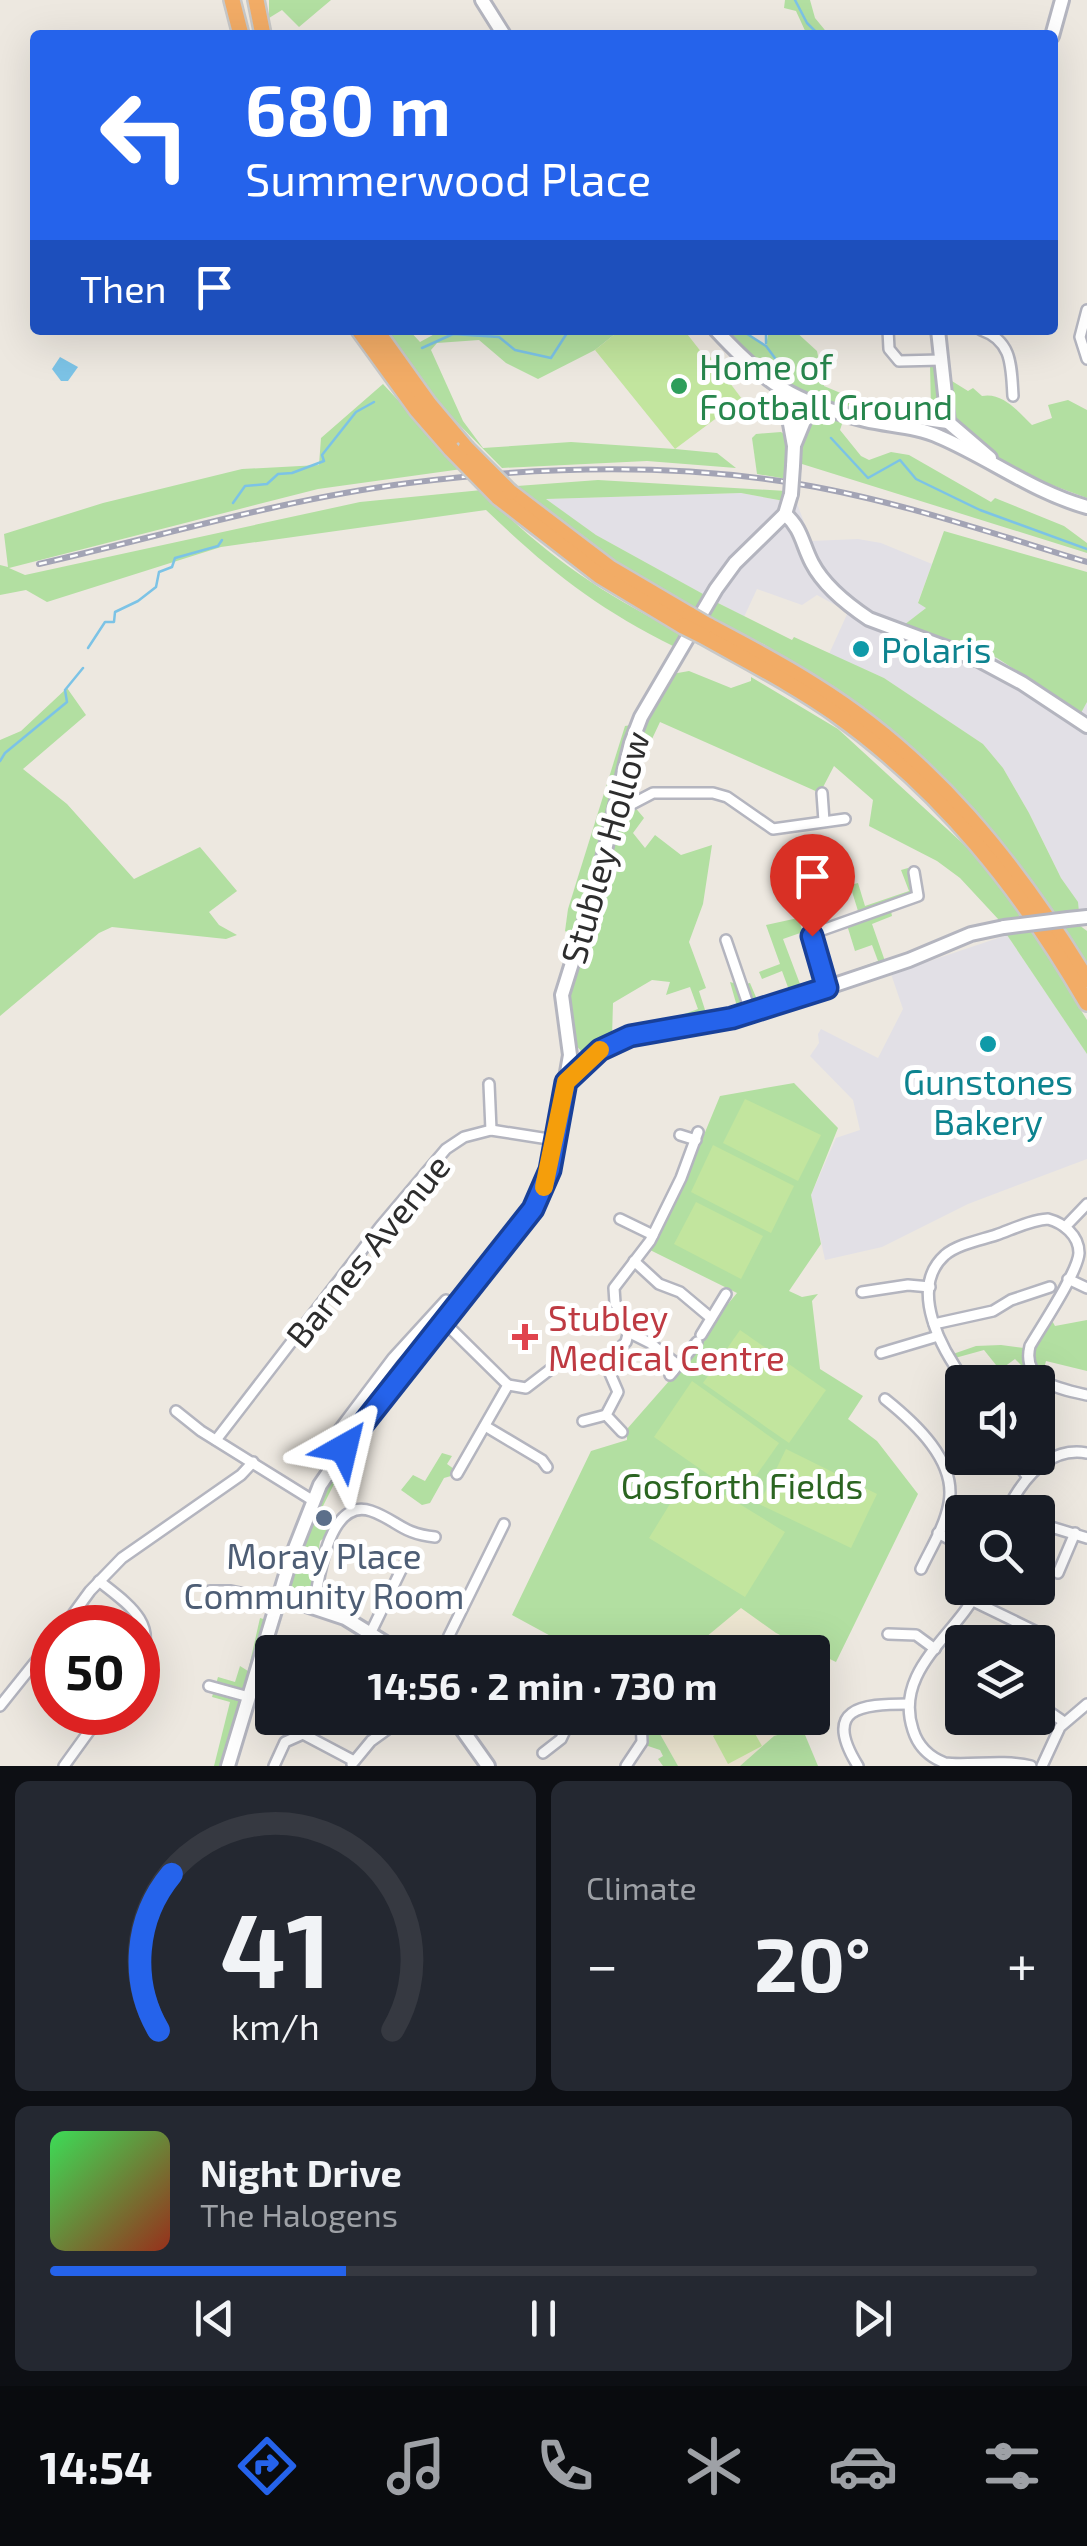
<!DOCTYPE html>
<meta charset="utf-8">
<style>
body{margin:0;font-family:"Exo 2",sans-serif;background:#242831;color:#f1f3f6;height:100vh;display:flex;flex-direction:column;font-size:38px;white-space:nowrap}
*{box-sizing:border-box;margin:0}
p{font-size:32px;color:#9ea1a6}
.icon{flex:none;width:55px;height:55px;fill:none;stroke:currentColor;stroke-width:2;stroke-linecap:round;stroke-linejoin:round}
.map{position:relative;height:1766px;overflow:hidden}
.panel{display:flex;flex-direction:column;gap:15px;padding:15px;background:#0d0f14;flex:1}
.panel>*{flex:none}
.hud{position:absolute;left:30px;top:30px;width:1028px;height:305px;border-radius:10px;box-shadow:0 10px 40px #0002;background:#2563eb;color:#fff;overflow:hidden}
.tools{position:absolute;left:945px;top:1365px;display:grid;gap:20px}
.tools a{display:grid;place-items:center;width:110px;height:110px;border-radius:10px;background:#171b24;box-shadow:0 10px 40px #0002;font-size:50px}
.speed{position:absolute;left:30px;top:1605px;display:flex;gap:20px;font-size:50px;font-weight:700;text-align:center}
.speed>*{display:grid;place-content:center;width:130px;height:130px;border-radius:50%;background:#171b24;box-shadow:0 10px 40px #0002;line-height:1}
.speed .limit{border:15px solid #d22;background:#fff;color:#111}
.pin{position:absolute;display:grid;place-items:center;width:85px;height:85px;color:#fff;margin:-102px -42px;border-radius:50% 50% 50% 0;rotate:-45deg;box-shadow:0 0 10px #0007}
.pin .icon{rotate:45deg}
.me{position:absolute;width:110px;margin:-55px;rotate:37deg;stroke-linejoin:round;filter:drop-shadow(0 0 8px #0008)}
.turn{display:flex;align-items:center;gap:35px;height:210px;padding:0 50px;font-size:45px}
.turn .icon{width:130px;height:130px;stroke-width:2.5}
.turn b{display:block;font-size:70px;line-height:85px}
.then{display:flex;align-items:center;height:95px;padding:0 50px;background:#0003;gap:20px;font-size:38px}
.big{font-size:75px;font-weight:700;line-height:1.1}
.panel .tile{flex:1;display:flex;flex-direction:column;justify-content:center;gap:15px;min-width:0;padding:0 35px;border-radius:15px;background:#242831}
.panel .dial{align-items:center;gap:0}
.dial svg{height:260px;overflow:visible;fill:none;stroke:#363941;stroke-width:7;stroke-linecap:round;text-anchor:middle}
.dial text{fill:#f1f3f6;stroke:none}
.song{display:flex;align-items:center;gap:30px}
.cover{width:120px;height:120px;border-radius:15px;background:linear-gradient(135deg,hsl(130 70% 55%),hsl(10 70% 35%))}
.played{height:10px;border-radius:5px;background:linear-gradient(90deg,#2563eb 30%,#363941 30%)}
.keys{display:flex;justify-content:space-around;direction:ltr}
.heat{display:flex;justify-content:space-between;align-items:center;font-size:55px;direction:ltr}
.panel .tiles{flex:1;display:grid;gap:15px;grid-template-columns:1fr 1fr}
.tile:last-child{grid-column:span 2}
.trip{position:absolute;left:255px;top:1635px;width:575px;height:100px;border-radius:10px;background:#171b24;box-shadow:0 10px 40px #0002;font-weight:700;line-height:100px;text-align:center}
.tabs{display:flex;height:160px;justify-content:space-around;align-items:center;background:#090b0e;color:#9ea1a6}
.tabs .icon{width:70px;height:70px}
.tabs .active{color:#2563eb}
.tabs b{font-size:45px;color:#f1f3f6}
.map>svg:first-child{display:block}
.industrial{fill:#e2e0e6}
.education{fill:#ede6d1}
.green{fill:#b2dfa1}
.pitch{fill:#c2e59e}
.water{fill:#7cc3e6}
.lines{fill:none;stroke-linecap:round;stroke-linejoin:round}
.stream{stroke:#7cc3e6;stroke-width:2.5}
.street-casing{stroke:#b4b5bf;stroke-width:14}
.secondary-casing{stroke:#b4b5bf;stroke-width:18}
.highway-casing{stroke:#c8c8c8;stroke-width:20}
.street{stroke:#fff;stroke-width:9}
.secondary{stroke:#fff;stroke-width:12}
.highway{stroke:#f2ac66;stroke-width:15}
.rail-casing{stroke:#a3a4b5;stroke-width:6}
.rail{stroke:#fff;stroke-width:2.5;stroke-dasharray:8;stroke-linecap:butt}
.secondary-bridge-casing{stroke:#b4b5bf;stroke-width:18;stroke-linecap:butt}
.highway-bridge-casing{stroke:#c8c8c8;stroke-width:20;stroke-linecap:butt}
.secondary-bridge{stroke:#fff;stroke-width:12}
.highway-bridge{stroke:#f2ac66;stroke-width:15}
.route-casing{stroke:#184099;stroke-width:25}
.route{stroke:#2563eb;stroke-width:18}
.slow{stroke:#f59e0b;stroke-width:18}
.leisure-dot{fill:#2e9e5b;stroke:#fff;stroke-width:4}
.culture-dot{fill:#0f9aa8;stroke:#fff;stroke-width:4}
.health-dot{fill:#e0444e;stroke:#fff;stroke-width:4}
.service-dot{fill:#5c6f8a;stroke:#fff;stroke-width:4}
.labels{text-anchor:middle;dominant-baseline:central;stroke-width:10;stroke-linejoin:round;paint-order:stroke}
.leisure-label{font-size:35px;fill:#27864d;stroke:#fff;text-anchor:start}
.culture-label{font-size:35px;fill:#0d838f;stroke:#fff;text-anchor:start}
.street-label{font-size:35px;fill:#2d2d2d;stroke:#fff}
.health-label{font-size:35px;fill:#be3a42;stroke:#fff;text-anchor:start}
.park-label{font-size:35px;fill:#2b6521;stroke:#fff}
.service-label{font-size:35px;fill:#4e5e75;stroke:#fff}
</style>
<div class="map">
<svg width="1087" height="1766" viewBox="0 0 1087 1766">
<rect width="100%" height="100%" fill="#ede8e0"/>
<!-- industrial -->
<g class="industrial">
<path d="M741 493 784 501 795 498 811 541 858 539 881 543 932 564 918 602 927 607 905 625 997 658 1081 712 1087 702V910L1079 912 1077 902 1061 878 1029 813 1003 768 983 744 884 678 829 654 848 612 817 595 802 605 757 589 744 617 596 535 545 499Z"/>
<path d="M1007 935 1087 1054V1159L968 1204 882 1247 825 1260 811 1195 836 1138 860 1130 853 1100 810 1056 819 1043 818 1034 821 1029 878 1058 903 1009 891 974Z"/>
</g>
<!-- education -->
<g class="education">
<path d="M741 1607 776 1633 832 1660 813 1698 812 1652H688Z"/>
<path d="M651 1718H803L798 1729 774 1736 740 1766H678Z"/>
</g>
<!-- green -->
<g class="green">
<path d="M269 0H331L299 27 282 10 269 18Z"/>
<path d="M785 0H810L815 18 829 35H807L796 11 784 8Z"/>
<path d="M384 330H409L420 342 442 330H620L595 350 538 379 506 363 479 340 437 343 431 350 463 421 483 448 571 442 675 449 717 453 736 468 647 461 502 468 429 394Z"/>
<path d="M724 330H742L766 346 769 330H794L817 351 824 386 869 405 899 412C865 410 803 403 775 382 756 368 740 347 724 330Z"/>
<path d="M930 365 937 370 938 418 916 415 915 409 931 408Z"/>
<path d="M947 378 968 391 973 388 982 396C1002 392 1018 411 1032 425L1052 418 1048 405 1068 400 1087 410V498L1013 471 984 445 957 429 948 407Z"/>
<path d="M383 384 462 469 318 489 9 568 25 575 360 502 482 490C540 552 605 596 682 633L675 647C595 607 550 571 486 510L221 547 47 602 26 590 0 595V565L8 567 4 534 103 503 242 469 319 465 321 438Z"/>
<path d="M815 416 843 421 840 430 861 456 869 460 891 452 909 455 991 502 995 498 1064 526 1087 543V553L802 464 798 454 808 420Z"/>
<path d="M781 432 785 435 787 479 757 474 752 438 756 434Z"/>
<path d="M598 480 786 491 784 501 741 493 546 499 596 535 703 594 695 611 620 568 517 486Z"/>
<path d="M944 531 1087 572V702L1081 713 997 658 904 625 926 608 918 603Z"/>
<path d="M714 601 792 640 794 637 884 678 983 744 1003 768 1029 813 1061 878 1078 902 1079 912 1053 914 1001 843 965 803 876 721 836 689 765 645 706 616Z"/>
<path d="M689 671 731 688 751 681V677L838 729 983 862 1023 916 999 920 960 878 937 861 869 826 873 800 834 766 820 793 660 722 620 807 640 728 672 674Z"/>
<path d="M67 688 86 715 23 769 67 804 134 879 200 847 237 891 209 912 219 925 237 935 226 939 112 927 99 933 0 1016V740L21 731Z"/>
<path d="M631 725 593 878 573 936 565 931 568 909 625 726Z"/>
<path d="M633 805 644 818 633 833 645 848 655 835 681 855 712 845 703 904 689 942 706 988 699 991 706 1013 738 1010 730 982 737 984 745 1009 677 1024H657L698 1009 690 987 666 995 670 982 652 980 613 1003 612 1037 591 1051H581L574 1043 567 998 614 824Z"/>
<path d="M908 868 914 894 858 911 850 885 858 883 865 906 909 891 901 870Z"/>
<path d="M898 907 891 911 892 916 872 924 886 964 834 981 829 979 823 963 826 962 837 976 878 961 872 945 855 951 847 925Z"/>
<path d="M798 918 803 932 783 939 800 984 819 977 817 986 753 1006 746 984 750 983 758 1002 789 990 782 971 762 979 759 972 780 964 766 925Z"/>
<path d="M1079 925 1087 931V968L1062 928Z"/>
<path d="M1032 931 1087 1020V1054L1007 935Z"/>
<path d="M794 1083 838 1128 811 1195 821 1244 789 1291 802 1297 818 1294 812 1301 820 1369 863 1396 848 1419 877 1441 918 1494 836 1662 776 1633 741 1608 688 1652H580L512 1615 591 1451 627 1440V1429L698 1348 712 1323 737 1293 650 1250 684 1183 720 1096Z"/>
<path d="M1050 1317 1055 1326 1087 1320V1371L1046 1361 1042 1376 1034 1369 1033 1349Z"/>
<path d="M1001 1345 1024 1348V1368L1015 1359 1000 1370 984 1350 955 1358 953 1354 976 1346Z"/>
<path d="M406 1348 411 1351 342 1440 340 1434Z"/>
<path d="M352 1448 315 1522 335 1529 320 1541 313 1590 305 1598 292 1595 288 1584 330 1476Z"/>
<path d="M442 1453 452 1456 447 1464 454 1469 451 1476 444 1478 430 1503 422 1505 401 1490 413 1475 425 1481Z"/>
<path d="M260 1618 267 1620 224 1766H214L230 1702 212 1697 218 1677 235 1682 240 1666 248 1671Z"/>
<path d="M646 1718H651L678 1766H663L658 1759 663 1756 660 1750 645 1745Z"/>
<path d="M798 1729 803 1730 818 1766H740L774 1736Z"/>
</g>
<!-- pitch -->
<g class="pitch">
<path d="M620 330H684L702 353 705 350 742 399 675 449 595 350Z"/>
<path d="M745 1099 821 1135 798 1181 723 1143Z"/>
<path d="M713 1145 794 1186 771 1233 691 1192Z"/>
<path d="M696 1202 763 1236 741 1279 674 1244Z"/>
<path d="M740 1330 826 1390 789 1443 703 1383Z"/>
<path d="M692 1381 779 1443 741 1497 654 1437Z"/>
<path d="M786 1449 877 1494 851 1548 759 1504Z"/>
<path d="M689 1473 785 1532 745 1597 649 1538Z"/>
<path d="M746 1718 762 1746 728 1764 713 1736Z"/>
</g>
<!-- water -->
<path class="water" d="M60 357 78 367 68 381H61L52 369Z"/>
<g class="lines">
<!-- stream -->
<g class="stream">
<path d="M795 0 807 23 819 35"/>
<path d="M741 330 766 346 786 373"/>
<path d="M766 330V343"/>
<path d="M422 348 453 334 499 337 515 350 551 358 569 330"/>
<path d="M831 438 868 478 900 460 916 479 980 510 1087 549"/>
<path d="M233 503 245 486 267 484 278 474 292 473 324 461 322 455 356 412 374 402"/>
<path d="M88 648 105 622H114L115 612 138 601 156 587 159 572 172 567 175 558 218 546 222 540"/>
<path d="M0 761 5 753 67 702 65 690 83 668"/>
</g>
<defs>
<g id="street">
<path d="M1087 310 1080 337 1087 359"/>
<path d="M888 330 889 349 899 361 941 360"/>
<path d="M981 330C1013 341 1011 367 1013 396"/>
<path d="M822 793 824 821"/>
<path d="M613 814 653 793H713L727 797 773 829 845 819"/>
<path d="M726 940 751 1013"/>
<path d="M827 988 812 940 814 933 918 896 914 872"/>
<path d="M489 1084 491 1130"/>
<path d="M680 1135 696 1140"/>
<path d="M620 1219 653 1235"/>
<path d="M1065 1227 1087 1204"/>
<path d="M634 1261 659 1284 680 1292 711 1318"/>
<path d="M1068 1279 1087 1288"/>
<path d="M862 1292 908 1285 930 1287"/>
<path d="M443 1321 508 1385 457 1474"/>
<path d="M934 1324 993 1311 1011 1300 1050 1287"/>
<path d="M630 1333 650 1343 678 1365"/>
<path d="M701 1335 726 1294"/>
<path d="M881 1353 938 1336"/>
<path d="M605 1362 618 1392 606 1415 622 1432"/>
<path d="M670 1375 697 1342"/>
<path d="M966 1382C943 1352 907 1289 945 1255 958 1244 981 1240 996 1235 1013 1229 1031 1220 1048 1219 1063 1223 1079 1235 1079 1253 1078 1272 1041 1327 1030 1346 1021 1382 1060 1389 1087 1395"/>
<path d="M508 1385 526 1388 569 1355 605 1362 626 1342 630 1326 615 1303 614 1288 650 1241 681 1178 698 1132"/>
<path d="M885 1399C915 1423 957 1461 949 1503 945 1526 931 1548 921 1569"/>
<path d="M176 1411 201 1431 312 1500"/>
<path d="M583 1421 606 1415"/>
<path d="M485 1426 542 1460 547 1467"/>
<path d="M216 1440 380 1227 446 1149 464 1137 491 1130 555 1140"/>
<path d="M344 1447 332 1439 393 1358 446 1300"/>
<path d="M1012 1458 1028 1477"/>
<path d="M1006 1512C1022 1480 1047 1446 1087 1453"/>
<path d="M1038 1523 1087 1538"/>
<path d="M938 1533 962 1546"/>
<path d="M1058 1573 1075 1533"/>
<path d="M99 1581C125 1602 161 1624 138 1661"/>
<path d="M979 1588C957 1635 893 1670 913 1730 918 1746 929 1757 945 1763 969 1766 1001 1759 1031 1766"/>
<path d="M210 1591H231L277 1601"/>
<path d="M973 1601 1043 1635"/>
<path d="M314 1607C318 1583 328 1496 371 1511 397 1520 402 1534 435 1537"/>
<path d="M63 1628 90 1591 122 1558 241 1475 253 1462"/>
<path d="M371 1632 403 1566"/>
<path d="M888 1634 916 1635 935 1649"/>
<path d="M441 1652 504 1524"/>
<path d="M524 1652 540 1644 562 1652"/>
<path d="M209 1686 249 1697"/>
<path d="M1038 1704 1064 1722"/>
<path d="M0 1706 52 1641"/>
<path d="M465 1733 485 1718"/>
<path d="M543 1753 561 1739 571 1718"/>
<path d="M352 1764 371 1741 403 1718"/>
<path d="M64 1766 103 1712"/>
<path d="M274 1766 285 1742 303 1734 354 1761"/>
<path d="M626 1766 642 1742 641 1718"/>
<path d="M858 1766C822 1708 860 1704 909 1704"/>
<path d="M1042 1766 1060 1727 1087 1704"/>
</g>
<g id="secondary">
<path d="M482 0 504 35"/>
<path d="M1052 36 1062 0"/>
<path d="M716 330C766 384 793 402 865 420 890 426 916 426 940 437 991 459 1033 492 1087 507"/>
<path d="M938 330 948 422 990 458"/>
<path d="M784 391 794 446 793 466"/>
<path d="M866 411 948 422"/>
<path d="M795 443 811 404"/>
<path d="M785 514C802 529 802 544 812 563 824 586 848 605 869 619L979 660 1022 683 1087 726"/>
<path d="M1068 919 1087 917"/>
<path d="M567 1081 590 1058 619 1039 751 1013 909 960 971 934 1004 927"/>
<path d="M279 1596 345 1618 400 1652"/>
<path d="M454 1718 488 1766"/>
<path d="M228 1766 290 1561 320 1485 368 1415 522 1225 543 1190 552 1159 570 1055 562 995 597 883 631 743 641 717 716 589 735 563 785 514 791 494"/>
</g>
<g id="highway">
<path d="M232 0 241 35"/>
<path d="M256 0 263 35"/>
<path d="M359 330 417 410 451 449"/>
<path d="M376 330 429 404 466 448"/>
<path d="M510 492 610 568 690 615"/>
<path d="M498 497 600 576 683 626"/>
<path d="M707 625C743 644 780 663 814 685 932 758 1016 863 1087 980"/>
<path d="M703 636C747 661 793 684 834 713 942 790 1021 889 1087 1003"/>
</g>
</defs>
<!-- street casing -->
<use href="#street" class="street-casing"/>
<!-- secondary casing -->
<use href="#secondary" class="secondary-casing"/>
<!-- highway casing -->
<use href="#highway" class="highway-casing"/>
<!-- street -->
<use href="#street" class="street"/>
<!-- secondary -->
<use href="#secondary" class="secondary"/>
<!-- highway -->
<use href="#highway" class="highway"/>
<defs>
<path id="rail" d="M39 564C161 536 285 499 409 483 534 467 663 463 787 482 889 498 988 532 1087 562"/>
</defs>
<!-- rail casing -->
<use href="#rail" class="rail-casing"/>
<!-- rail -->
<use href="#rail" class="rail"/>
<defs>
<g id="secondary-bridge">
<path d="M791 494 793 466"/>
<path d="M1004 927 1068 919"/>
</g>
<g id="highway-bridge">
<path d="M466 448 510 492"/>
<path d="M451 449 498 497"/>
<path d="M690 615 707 625"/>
<path d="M683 626 703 636"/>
</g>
</defs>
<!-- secondary-bridge casing -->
<use href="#secondary-bridge" class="secondary-bridge-casing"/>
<!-- highway-bridge casing -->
<use href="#highway-bridge" class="highway-bridge-casing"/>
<!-- secondary-bridge -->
<use href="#secondary-bridge" class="secondary-bridge"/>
<!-- highway-bridge -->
<use href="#highway-bridge" class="highway-bridge"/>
</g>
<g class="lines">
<defs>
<path id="route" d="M344 1448 533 1209 550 1170 566 1082 600 1050 630 1036 732 1018 827 988 812 936"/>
</defs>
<!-- route casing -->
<use href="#route" class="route-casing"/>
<!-- route -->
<use href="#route" class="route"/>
<!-- slow -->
<path class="slow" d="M544 1187 566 1082 600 1050"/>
</g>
<!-- markers -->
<circle class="leisure-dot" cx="679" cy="386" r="10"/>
<g class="culture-dot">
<circle cx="861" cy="649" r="10"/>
<circle cx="988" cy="1044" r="10"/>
</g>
<path class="health-dot" d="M520 1322h10v10h10v10h-10v10h-10v-10h-10v-10h10z"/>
<circle class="service-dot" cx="324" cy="1518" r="10"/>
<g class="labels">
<!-- leisure labels -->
<g class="leisure-label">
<text x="699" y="366">Home of<tspan x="699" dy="40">Football Ground</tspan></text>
</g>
<!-- culture labels -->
<g class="culture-label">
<text x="881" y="649">Polaris</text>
<text x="988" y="1081" text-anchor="middle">Gunstones<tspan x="988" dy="40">Bakery</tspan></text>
</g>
<!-- street labels -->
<g class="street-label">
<text transform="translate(604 847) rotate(-74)">Stubley Hollow</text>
<text transform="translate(367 1250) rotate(-51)">Barnes Avenue</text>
</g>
<!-- health labels -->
<g class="health-label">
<text x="548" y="1317">Stubley<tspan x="548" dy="40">Medical Centre</tspan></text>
</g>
<!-- park labels -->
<g class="park-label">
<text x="742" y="1485">Gosforth Fields</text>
</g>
<!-- service labels -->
<g class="service-label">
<text x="324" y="1555">Moray Place<tspan x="324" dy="40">Community Room</tspan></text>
</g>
</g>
</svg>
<div class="tools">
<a><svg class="icon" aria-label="sound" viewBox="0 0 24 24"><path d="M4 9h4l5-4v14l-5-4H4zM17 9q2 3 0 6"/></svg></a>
<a><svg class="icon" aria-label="search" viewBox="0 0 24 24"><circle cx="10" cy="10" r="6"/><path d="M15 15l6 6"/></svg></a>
<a><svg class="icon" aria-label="layers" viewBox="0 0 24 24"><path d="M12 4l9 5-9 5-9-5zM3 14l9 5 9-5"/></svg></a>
</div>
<div class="speed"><div class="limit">50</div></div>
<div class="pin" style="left:812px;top:936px;background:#d93025"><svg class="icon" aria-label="arrive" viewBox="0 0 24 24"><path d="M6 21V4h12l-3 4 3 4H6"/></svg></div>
<svg class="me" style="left:344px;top:1448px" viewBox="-20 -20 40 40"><path d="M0-17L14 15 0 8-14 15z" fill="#2563eb" stroke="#fff" stroke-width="4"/></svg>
<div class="trip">14:56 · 2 min · 730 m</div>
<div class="hud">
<div class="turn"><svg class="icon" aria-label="left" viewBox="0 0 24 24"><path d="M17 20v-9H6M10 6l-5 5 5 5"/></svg><div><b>680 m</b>Summerwood Place</div></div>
<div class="then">Then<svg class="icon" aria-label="arrive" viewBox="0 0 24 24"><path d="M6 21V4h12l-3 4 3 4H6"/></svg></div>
</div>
</div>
<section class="panel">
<div class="tiles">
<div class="tile dial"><svg viewBox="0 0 100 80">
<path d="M14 69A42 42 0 1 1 86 69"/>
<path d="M14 69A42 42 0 0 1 18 21" stroke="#2563eb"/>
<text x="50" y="56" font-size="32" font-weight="700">41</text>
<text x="50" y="72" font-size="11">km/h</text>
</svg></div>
<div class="tile"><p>Climate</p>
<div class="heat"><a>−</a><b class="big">20°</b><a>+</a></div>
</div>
<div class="tile">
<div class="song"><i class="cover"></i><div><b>Night Drive</b><p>The Halogens</p></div></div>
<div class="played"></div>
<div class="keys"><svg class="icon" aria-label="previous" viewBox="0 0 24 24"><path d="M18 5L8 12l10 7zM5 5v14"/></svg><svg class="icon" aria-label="pause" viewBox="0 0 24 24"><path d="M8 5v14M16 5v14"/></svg><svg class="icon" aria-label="next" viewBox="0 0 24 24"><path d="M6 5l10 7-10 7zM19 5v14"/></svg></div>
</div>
</div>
</section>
<nav class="tabs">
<b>14:54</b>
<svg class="icon active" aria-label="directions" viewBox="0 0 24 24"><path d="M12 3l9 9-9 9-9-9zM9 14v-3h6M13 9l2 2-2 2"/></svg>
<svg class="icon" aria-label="music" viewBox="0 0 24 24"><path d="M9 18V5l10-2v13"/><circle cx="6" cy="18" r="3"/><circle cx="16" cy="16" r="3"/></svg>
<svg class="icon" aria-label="phone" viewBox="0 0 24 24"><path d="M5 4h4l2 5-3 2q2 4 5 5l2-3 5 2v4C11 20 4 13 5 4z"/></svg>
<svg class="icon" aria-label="climate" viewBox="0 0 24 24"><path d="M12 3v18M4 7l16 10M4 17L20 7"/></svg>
<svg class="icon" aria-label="car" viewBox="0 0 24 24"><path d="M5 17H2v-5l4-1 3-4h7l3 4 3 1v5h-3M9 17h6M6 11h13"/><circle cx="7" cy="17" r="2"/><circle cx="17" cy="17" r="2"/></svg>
<svg class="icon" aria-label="filters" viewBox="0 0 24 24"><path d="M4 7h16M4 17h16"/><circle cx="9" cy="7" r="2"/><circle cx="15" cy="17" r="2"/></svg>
</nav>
